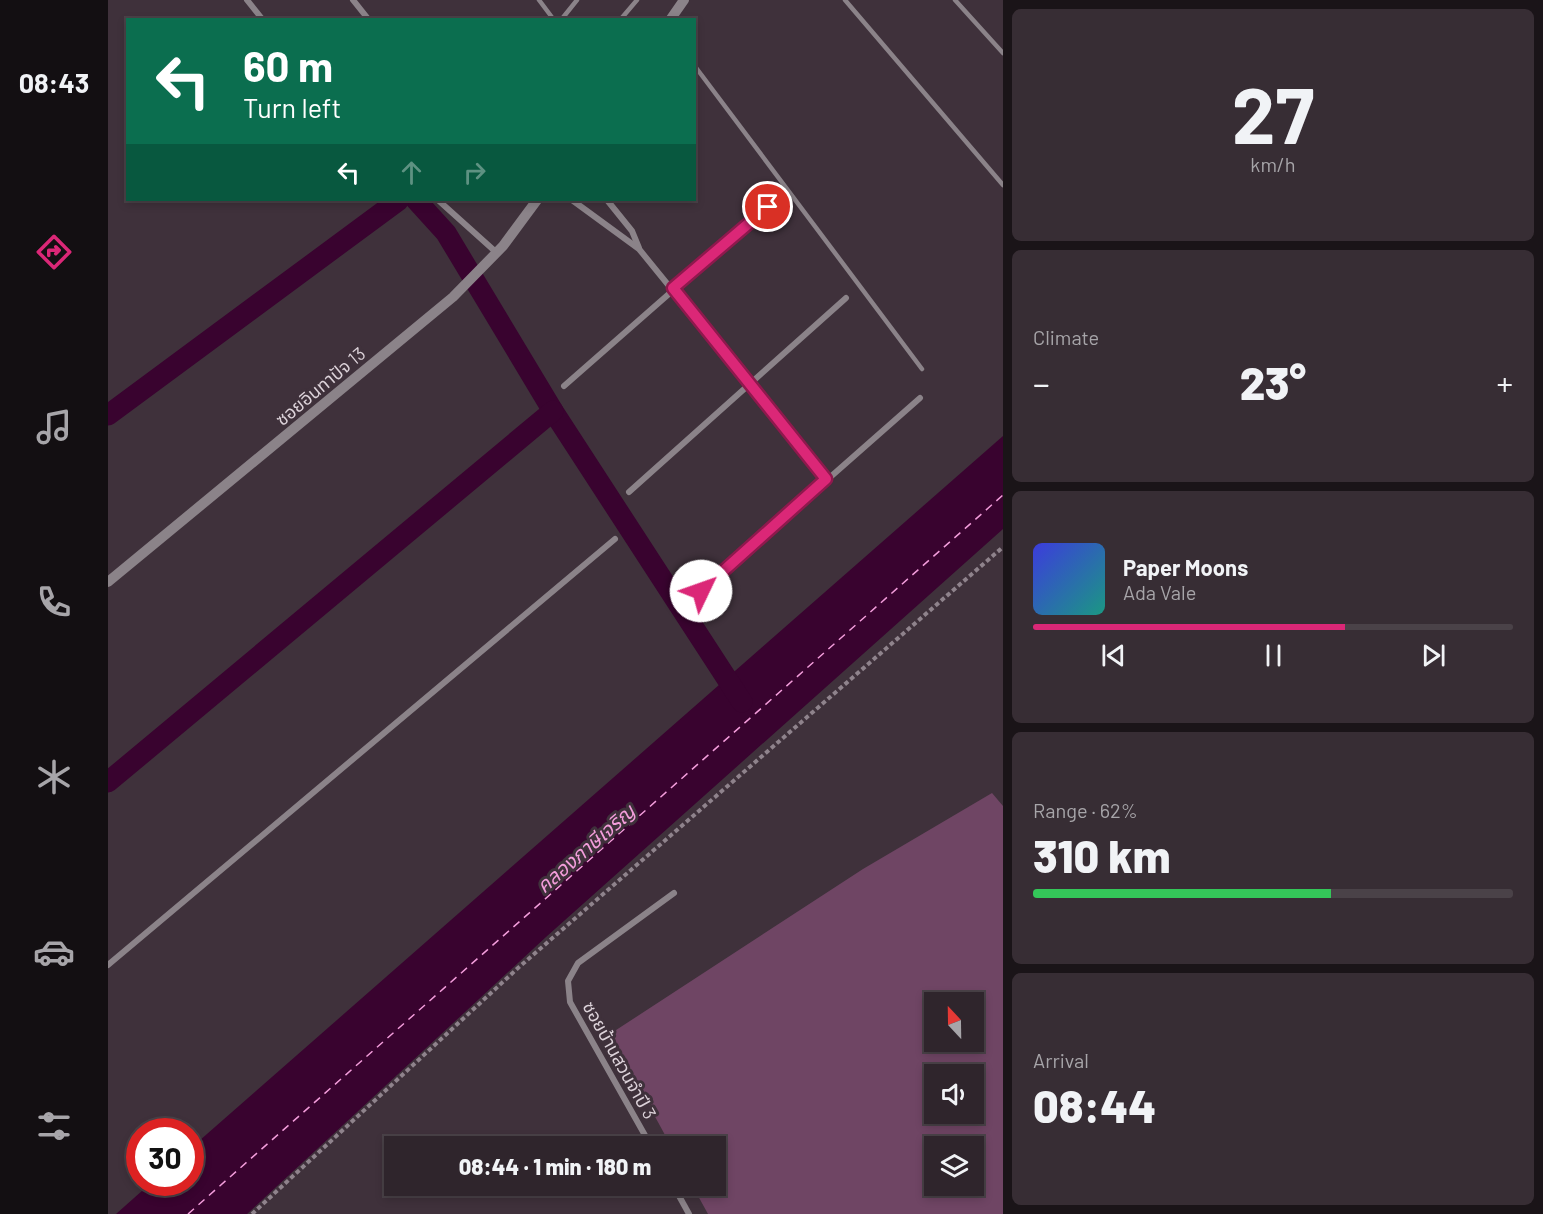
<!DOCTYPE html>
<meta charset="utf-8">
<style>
body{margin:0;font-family:Barlow,"Noto Sans Thai",sans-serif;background:#372d34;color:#f1f3f6;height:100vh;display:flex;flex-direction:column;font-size:22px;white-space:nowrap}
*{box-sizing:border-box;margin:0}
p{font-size:20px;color:#a7a5a9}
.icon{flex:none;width:33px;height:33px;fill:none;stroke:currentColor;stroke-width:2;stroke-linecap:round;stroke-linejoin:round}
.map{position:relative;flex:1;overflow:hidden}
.side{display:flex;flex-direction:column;gap:9px;padding:9px;background:#1a1418;width:540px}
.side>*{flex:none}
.guide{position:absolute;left:18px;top:18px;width:570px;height:183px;border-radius:0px;box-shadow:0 3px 9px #0003,0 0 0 2px #4a4248;background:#0b6e4f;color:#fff;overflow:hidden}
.needle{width:39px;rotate:338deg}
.controls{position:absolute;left:816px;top:992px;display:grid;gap:12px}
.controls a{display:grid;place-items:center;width:60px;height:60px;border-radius:0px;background:#2f252c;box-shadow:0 3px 9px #0003,0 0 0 2px #4a4248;font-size:30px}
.speed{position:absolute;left:18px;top:1118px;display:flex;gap:12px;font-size:30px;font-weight:700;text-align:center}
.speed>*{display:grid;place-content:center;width:78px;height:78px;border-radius:50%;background:#2f252c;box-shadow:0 3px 9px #0003,0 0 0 2px #4a4248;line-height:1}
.speed .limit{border:9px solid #d22;background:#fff;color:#111}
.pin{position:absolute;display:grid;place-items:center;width:51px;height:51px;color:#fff;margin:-26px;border:3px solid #fff;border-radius:50%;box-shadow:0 2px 6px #0007}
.me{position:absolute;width:66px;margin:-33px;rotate:48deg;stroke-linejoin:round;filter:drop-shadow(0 0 4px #0008)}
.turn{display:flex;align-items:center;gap:21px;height:126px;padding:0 18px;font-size:27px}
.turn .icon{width:78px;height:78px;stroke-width:2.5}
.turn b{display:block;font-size:42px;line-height:51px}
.lanes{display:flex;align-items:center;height:57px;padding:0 18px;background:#0003;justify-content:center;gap:30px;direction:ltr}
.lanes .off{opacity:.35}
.big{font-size:45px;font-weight:800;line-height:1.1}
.side .widget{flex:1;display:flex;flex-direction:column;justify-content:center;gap:9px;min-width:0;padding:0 21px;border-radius:9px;background:#372d34}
.side .dial{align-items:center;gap:0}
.dial b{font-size:78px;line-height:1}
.song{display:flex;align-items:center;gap:18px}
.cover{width:72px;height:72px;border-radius:9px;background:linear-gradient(135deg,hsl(240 70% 55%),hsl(170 70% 35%))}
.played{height:6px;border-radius:3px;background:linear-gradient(90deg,#db2777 65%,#4a4248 65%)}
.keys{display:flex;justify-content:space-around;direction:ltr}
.heat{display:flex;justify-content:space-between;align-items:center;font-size:33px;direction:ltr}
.charge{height:9px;border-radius:4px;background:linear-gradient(90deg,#34c759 62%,#4a4248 0)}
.trip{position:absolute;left:276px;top:1136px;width:342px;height:60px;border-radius:0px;background:#2f252c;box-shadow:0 3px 9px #0003,0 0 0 2px #4a4248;font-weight:800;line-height:60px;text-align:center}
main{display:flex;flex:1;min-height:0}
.menu{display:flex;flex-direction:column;width:108px;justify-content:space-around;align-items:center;background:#130f12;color:#a7a5a9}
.menu .icon{width:42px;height:42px}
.menu .current{color:#db2777}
.menu b{font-size:27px;color:#f1f3f6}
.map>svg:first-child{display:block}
.green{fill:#6f4564;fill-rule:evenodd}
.water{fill:#39032f}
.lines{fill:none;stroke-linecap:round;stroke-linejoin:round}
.canal{stroke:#39032f;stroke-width:21}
.ferry{stroke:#f39ddb;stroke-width:1.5;stroke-dasharray:8 6;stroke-linecap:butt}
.path{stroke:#8f838c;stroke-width:4;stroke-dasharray:4.5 3;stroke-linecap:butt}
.service{stroke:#8b8389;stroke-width:4.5}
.minor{stroke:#8b8389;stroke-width:6}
.tertiary{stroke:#8b8389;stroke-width:10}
.route-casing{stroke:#8e194d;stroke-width:15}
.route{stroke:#db2777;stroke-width:10}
.labels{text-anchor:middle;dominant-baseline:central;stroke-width:6;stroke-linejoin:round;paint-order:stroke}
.street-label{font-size:18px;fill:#dcd2d9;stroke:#3f313b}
.water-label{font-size:20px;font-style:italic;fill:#f39ddb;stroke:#3f313b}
</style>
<main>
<nav class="menu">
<b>08:43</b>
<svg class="icon current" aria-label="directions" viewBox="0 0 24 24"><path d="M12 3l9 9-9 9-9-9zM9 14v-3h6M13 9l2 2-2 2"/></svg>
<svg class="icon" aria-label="music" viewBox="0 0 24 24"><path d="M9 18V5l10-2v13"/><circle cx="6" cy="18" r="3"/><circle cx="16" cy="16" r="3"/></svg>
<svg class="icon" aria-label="phone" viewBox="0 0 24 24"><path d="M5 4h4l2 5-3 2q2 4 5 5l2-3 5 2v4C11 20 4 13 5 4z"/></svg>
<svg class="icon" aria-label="climate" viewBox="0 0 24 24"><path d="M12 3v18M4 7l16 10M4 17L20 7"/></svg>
<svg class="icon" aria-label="car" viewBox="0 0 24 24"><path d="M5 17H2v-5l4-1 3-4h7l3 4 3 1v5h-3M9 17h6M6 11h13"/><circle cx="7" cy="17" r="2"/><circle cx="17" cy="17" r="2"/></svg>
<svg class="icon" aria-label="filters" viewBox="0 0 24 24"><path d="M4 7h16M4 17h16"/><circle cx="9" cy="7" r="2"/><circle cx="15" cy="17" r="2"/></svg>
</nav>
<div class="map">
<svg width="895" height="1214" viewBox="0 0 895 1214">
<rect width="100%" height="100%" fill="#3f313b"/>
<!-- green -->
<path class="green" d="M884 793 895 806V1214H600L584 1185H608V1146H563L502 1034 755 869ZM826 1002H866V1041H826ZM826 1074H866V1113H826ZM826 1146H866V1185H826Z"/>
<!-- water -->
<path class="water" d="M895 436V529L438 937 139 1214H8L44 1182H82L83 1148Z"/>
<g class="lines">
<!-- canal -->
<g class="canal">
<path d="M308 200 338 233 445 411 634 702"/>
<path d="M0 415 291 200"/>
<path d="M0 782 445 411"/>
</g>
<!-- ferry -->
<path class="ferry" d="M80 1214 895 495"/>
<!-- path -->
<path class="path" d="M144 1214 410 968 895 547"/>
<!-- service -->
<g class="service">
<path d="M431 0 446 20"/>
<path d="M737 0 895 185"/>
<path d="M847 0 895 53"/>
<path d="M453 20 469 0"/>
<path d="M512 20 529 0"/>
<path d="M586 65 814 369"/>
</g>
<!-- minor -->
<g class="minor">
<path d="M139 0 155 20"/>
<path d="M245 0 261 20"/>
<path d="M330 200 389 253"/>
<path d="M464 200 531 249 718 479"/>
<path d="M499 200 524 231 531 248"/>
<path d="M456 386 660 207"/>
<path d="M521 492 738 298"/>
<path d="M593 591 812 398"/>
<path d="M0 965 507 539"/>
<path d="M543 1146 462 1002 460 981 470 963 566 893"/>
<path d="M565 1185 581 1214"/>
</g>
<!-- tertiary -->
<g class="tertiary">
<path d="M562 20 576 0"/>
<path d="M0 582 345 297 395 246 429 200"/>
</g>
</g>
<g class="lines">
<defs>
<path id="route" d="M593 591 718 479 565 288 660 207"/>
</defs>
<!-- route casing -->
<use href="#route" class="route-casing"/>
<!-- route -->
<use href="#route" class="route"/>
</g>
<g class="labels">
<!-- street labels -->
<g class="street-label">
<text transform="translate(212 386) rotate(-40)">ซอยอินทาปัจ 13</text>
<text transform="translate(512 1060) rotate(61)">ซอยบ้านสวนจำปี 3</text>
</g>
<!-- water labels -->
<g class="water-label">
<text transform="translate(477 848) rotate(-41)">คลองภาษีเจริญ</text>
</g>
</g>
</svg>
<div class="controls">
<a><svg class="needle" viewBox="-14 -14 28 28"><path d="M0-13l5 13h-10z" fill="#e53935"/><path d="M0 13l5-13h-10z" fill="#a7a5a9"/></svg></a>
<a><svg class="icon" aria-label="sound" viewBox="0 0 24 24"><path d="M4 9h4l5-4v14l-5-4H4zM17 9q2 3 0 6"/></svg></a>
<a><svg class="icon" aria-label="layers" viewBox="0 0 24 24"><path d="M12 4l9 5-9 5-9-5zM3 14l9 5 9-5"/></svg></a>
</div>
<div class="speed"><div class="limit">30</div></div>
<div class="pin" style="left:660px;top:207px;background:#d93025"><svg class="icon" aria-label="arrive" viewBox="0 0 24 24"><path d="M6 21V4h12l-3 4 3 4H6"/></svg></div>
<svg class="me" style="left:593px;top:591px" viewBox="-20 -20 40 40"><circle r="19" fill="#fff"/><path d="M0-13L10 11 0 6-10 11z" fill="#db2777"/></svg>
<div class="trip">08:44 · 1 min · 180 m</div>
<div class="guide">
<div class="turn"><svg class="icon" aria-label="left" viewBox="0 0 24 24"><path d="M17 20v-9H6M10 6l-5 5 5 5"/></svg><div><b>60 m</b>Turn left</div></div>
<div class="lanes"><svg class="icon" aria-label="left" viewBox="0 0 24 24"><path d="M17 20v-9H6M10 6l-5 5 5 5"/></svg><svg class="icon off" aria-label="ahead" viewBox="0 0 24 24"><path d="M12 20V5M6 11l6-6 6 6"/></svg><svg class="icon off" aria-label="right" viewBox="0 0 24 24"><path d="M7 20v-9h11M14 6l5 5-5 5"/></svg></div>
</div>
</div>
<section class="side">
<div class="widget dial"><b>27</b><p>km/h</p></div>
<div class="widget"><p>Climate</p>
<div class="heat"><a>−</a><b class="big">23°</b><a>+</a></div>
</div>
<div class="widget">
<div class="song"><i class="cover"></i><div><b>Paper Moons</b><p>Ada Vale</p></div></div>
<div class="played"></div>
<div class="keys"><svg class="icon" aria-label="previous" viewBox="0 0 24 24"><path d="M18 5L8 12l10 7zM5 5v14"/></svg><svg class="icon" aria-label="pause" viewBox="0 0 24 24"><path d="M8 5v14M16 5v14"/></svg><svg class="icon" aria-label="next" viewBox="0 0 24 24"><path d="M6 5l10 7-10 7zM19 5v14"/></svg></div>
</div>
<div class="widget"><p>Range · 62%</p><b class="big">310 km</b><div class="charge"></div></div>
<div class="widget"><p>Arrival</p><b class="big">08:44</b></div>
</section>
</main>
